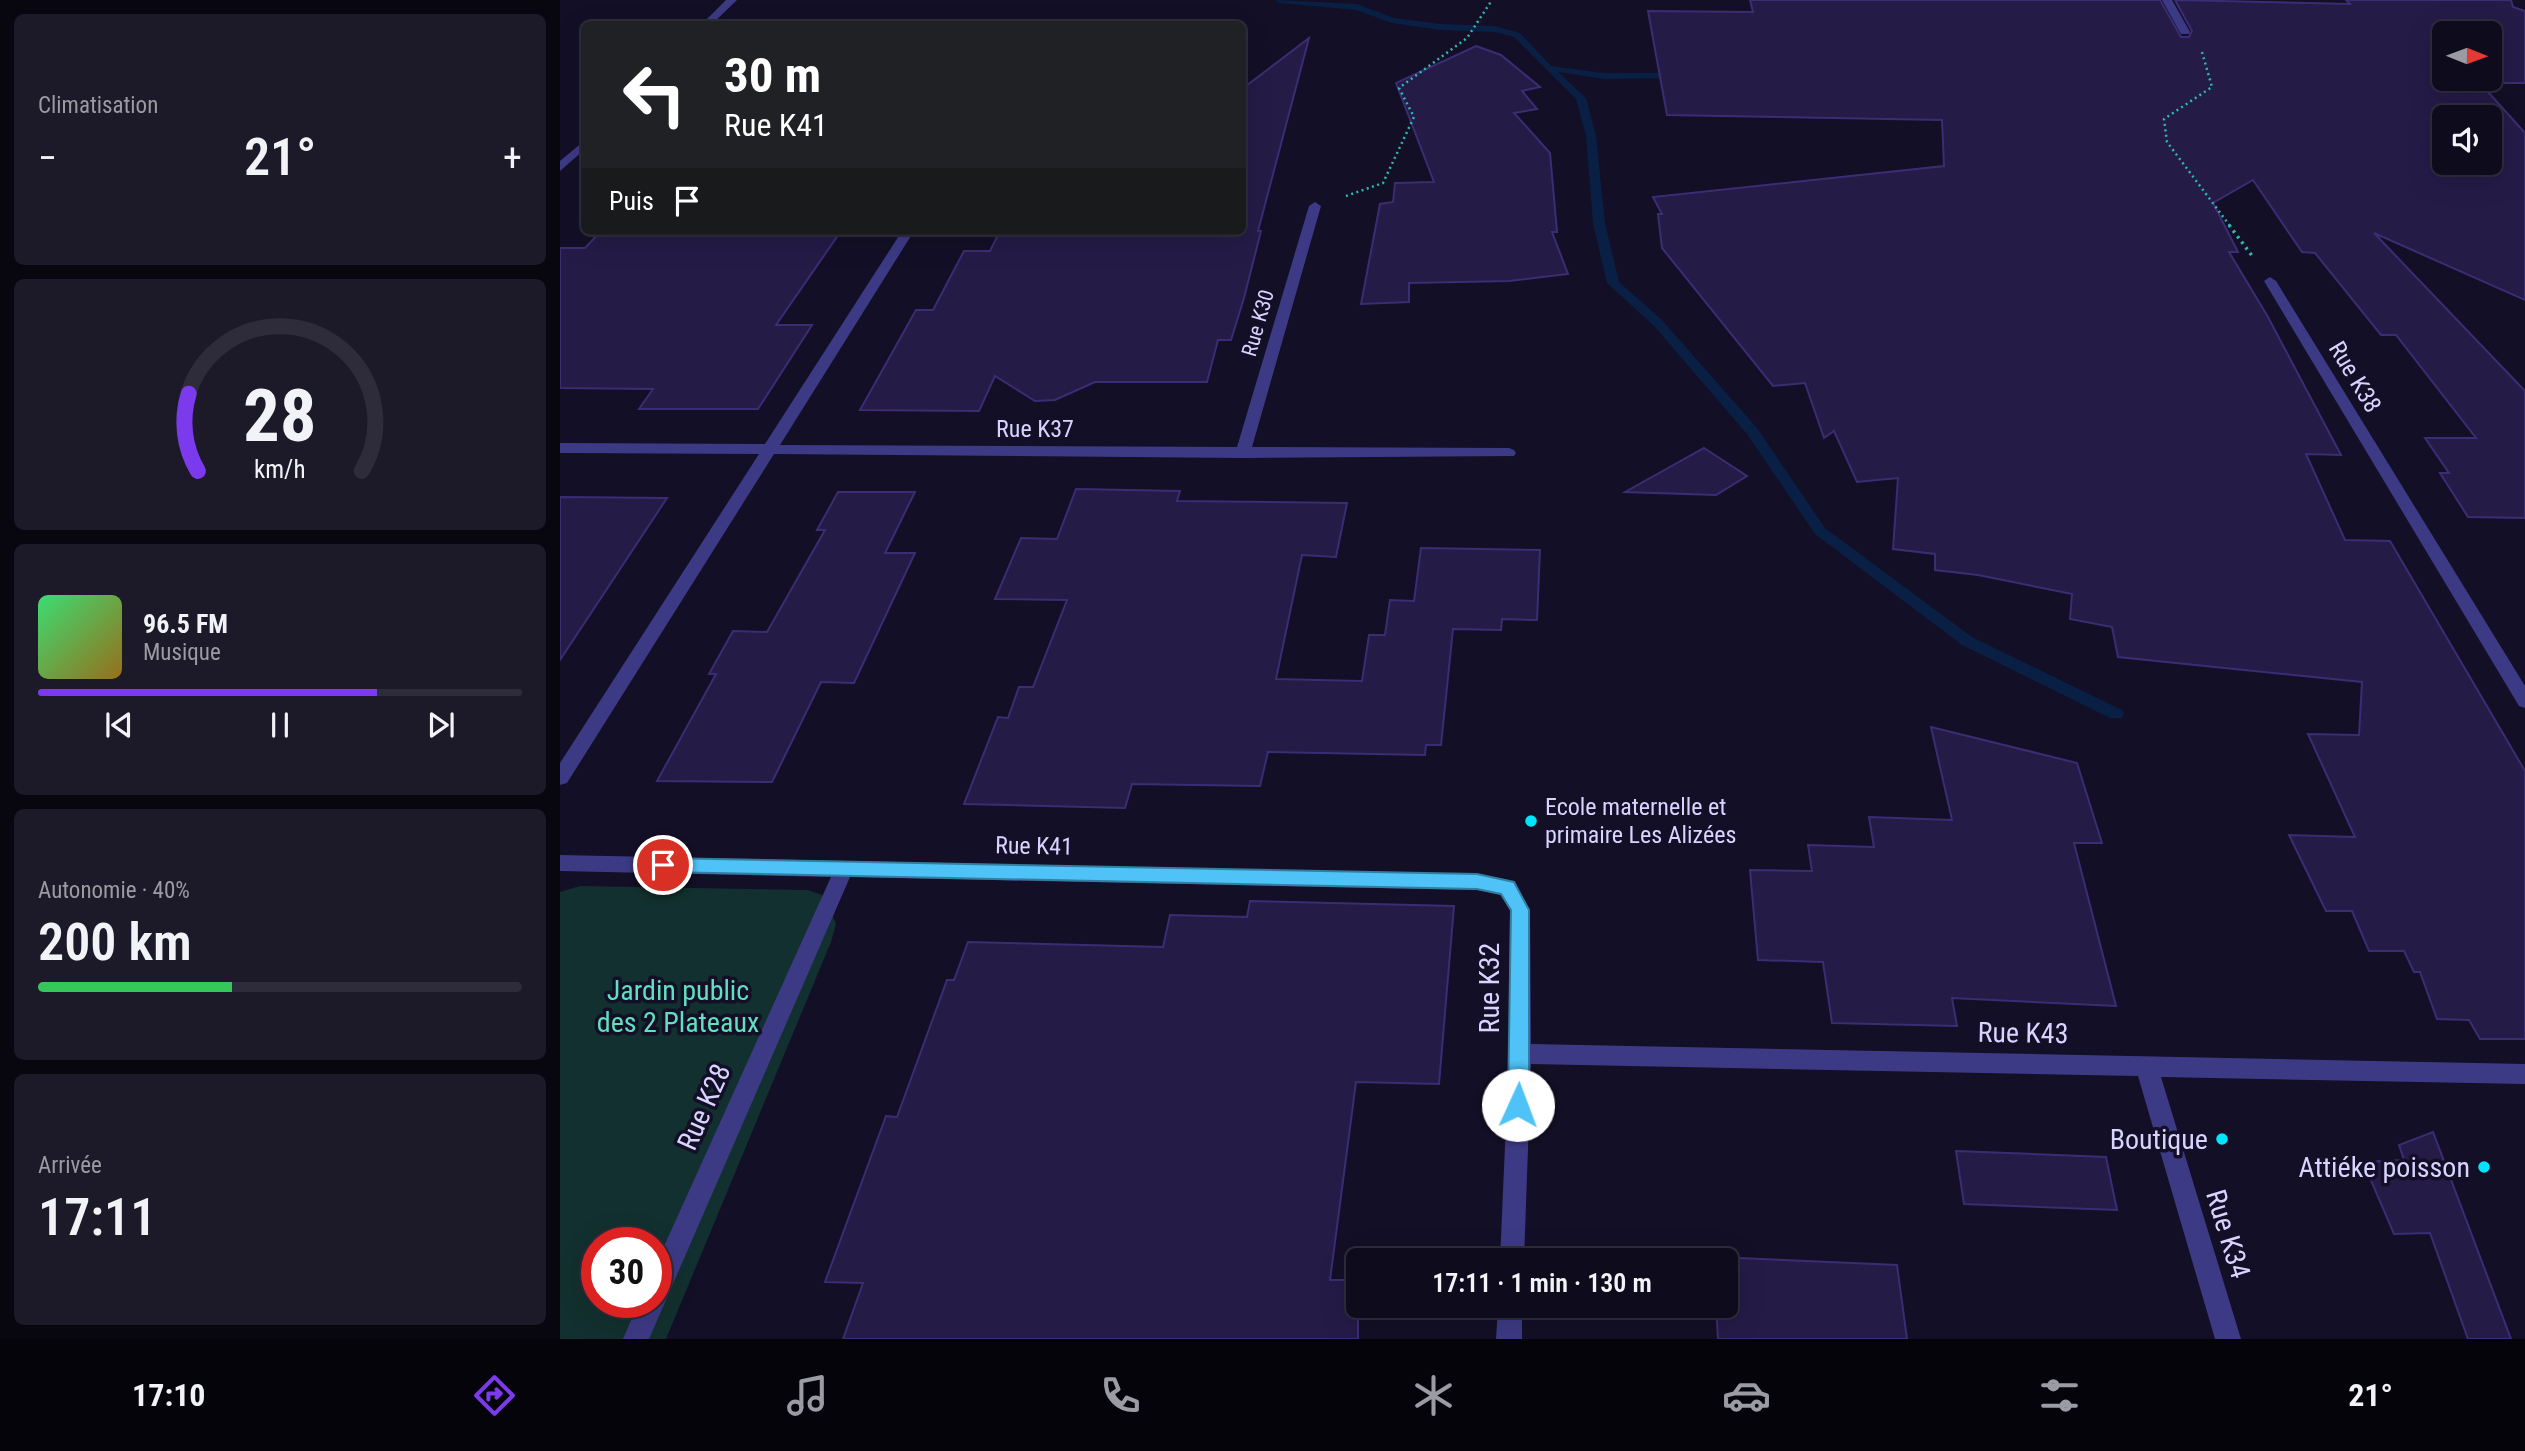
<!DOCTYPE html>
<html lang="fr">
<meta charset="utf-8">
<style>
body{margin:0;font-family:"Roboto Condensed",sans-serif;background:#1c1929;color:#f1f3f6;height:100vh;display:flex;flex-direction:column;font-size:26px;white-space:nowrap}
*{box-sizing:border-box;margin:0}
p{font-size:23px;color:#9b9ba3}
.icon{flex:none;width:38px;height:38px;fill:none;stroke:currentColor;stroke-width:2;stroke-linecap:round;stroke-linejoin:round}
.map{position:relative;flex:1;overflow:hidden}
.side{display:flex;flex-direction:column;gap:14px;padding:14px;background:#08060f;width:560px}
.side>*{flex:none}
.hud{position:absolute;left:21px;top:21px;width:665px;height:214px;border-radius:10px;box-shadow:0 7px 28px #0002,0 0 0 2px #2e2b3b;background:#202124;color:#fff;overflow:hidden}
.needle{width:46px;rotate:91deg}
.buttons{position:absolute;left:1872px;top:21px;display:grid;gap:14px}
.buttons a{display:grid;place-items:center;width:70px;height:70px;border-radius:10px;background:#0e0b1c;box-shadow:0 7px 28px #0002,0 0 0 2px #2e2b3b;font-size:35px}
.speed{position:absolute;left:21px;top:1227px;display:flex;gap:14px;font-size:35px;font-weight:700;text-align:center}
.speed>*{display:grid;place-content:center;width:91px;height:91px;border-radius:50%;background:#0e0b1c;box-shadow:0 7px 28px #0002,0 0 0 2px #2e2b3b;line-height:1}
.speed .limit{border:10px solid #d22;background:#fff;color:#111}
.pin{position:absolute;display:grid;place-items:center;width:60px;height:60px;color:#fff;margin:-30px;border:4px solid #fff;border-radius:50%;box-shadow:0 2px 7px #0007}
.me{position:absolute;width:77px;margin:-38px;rotate:2deg;stroke-linejoin:round;filter:drop-shadow(0 0 5px #0008)}
.turn{display:flex;align-items:center;gap:24px;height:147px;padding:0 28px;font-size:32px}
.turn .icon{width:91px;height:91px;stroke-width:2.5}
.turn b{display:block;font-size:49px;line-height:60px}
.then{display:flex;align-items:center;height:66px;padding:0 28px;background:#0003;gap:14px;font-size:26px}
.big{font-size:52px;font-weight:600;line-height:1.1}
.side .tile{flex:1;display:flex;flex-direction:column;justify-content:center;gap:10px;min-width:0;padding:0 24px;border-radius:10px;background:#1c1929}
.side .dial{align-items:center;gap:0}
.dial svg{height:182px;overflow:visible;fill:none;stroke:#2e2b3b;stroke-width:7;stroke-linecap:round;text-anchor:middle}
.dial text{fill:#f1f3f6;stroke:none}
.song{display:flex;align-items:center;gap:21px}
.cover{width:84px;height:84px;border-radius:10px;background:linear-gradient(135deg,hsl(140 70% 55%),hsl(40 70% 35%))}
.played{height:7px;border-radius:4px;background:linear-gradient(90deg,#7c3aed 70%,#2e2b3b 70%)}
.keys{display:flex;justify-content:space-around;direction:ltr}
.heat{display:flex;justify-content:space-between;align-items:center;font-size:38px;direction:ltr}
.charge{height:10px;border-radius:5px;background:linear-gradient(90deg,#34c759 40%,#2e2b3b 0)}
.trip{position:absolute;left:786px;top:1248px;width:392px;height:70px;border-radius:10px;background:#0e0b1c;box-shadow:0 7px 28px #0002,0 0 0 2px #2e2b3b;font-weight:600;line-height:70px;text-align:center}
.tab-bar{display:flex;height:112px;justify-content:space-around;align-items:center;background:#06040b;color:#9b9ba3}
.tab-bar .icon{width:49px;height:49px}
.tab-bar .selected{color:#7c3aed}
.tab-bar b{font-size:32px;color:#f1f3f6}
main{display:flex;flex:1;min-height:0}
.map>svg:first-child{display:block}
.green{fill:#12302f;fill-rule:evenodd}
.lines{fill:none;stroke-linecap:round;stroke-linejoin:round}
.stream{fill:#0a1f44;fill-rule:evenodd}
.building{fill:#241b47;stroke:#3b2d73;stroke-width:2;fill-rule:evenodd}
.path-far1{stroke:#2fb8b0;stroke-width:2.5;stroke-dasharray:2 3.5;stroke-linecap:butt}
.path{stroke:#2fb8b0;stroke-width:3.5;stroke-dasharray:2.5 4.5;stroke-linecap:butt}
.street{fill:#3d3a85;fill-rule:evenodd}
.route{fill:#4fc3f7;stroke:#337fa1;stroke-width:2}
.poi-dot{fill:#00e5ff;stroke:#130f26;stroke-width:2.5}
.labels{text-anchor:middle;dominant-baseline:central;stroke-width:7;stroke-linejoin:round;paint-order:stroke}
.far-street-label{font-size:21px;fill:#d9d4ff;stroke:#130f26}
.street-label{font-size:24px;fill:#d9d4ff;stroke:#130f26}
.poi-label{font-size:24px;fill:#d9d4ff;stroke:#130f26;text-anchor:start}
.near-street-label{font-size:28px;fill:#d9d4ff;stroke:#130f26}
.near-park-label{font-size:28px;fill:#5fe0c0;stroke:#130f26}
.near-poi-label{font-size:28px;fill:#d9d4ff;stroke:#130f26;text-anchor:end}
</style>
<main>
<section class="side">
<div class="tile"><p>Climatisation</p>
<div class="heat"><a>−</a><b class="big">21°</b><a>+</a></div>
</div>
<div class="tile dial"><svg viewBox="0 0 100 80">
<path d="M14 69A42 42 0 1 1 86 69"/>
<path d="M14 69A42 42 0 0 1 10 35" stroke="#7c3aed"/>
<text x="50" y="56" font-size="32" font-weight="700">28</text>
<text x="50" y="72" font-size="11">km/h</text>
</svg></div>
<div class="tile">
<div class="song"><i class="cover"></i><div><b>96.5 FM</b><p>Musique</p></div></div>
<div class="played"></div>
<div class="keys"><svg class="icon" aria-label="previous" viewBox="0 0 24 24"><path d="M18 5L8 12l10 7zM5 5v14"/></svg><svg class="icon" aria-label="pause" viewBox="0 0 24 24"><path d="M8 5v14M16 5v14"/></svg><svg class="icon" aria-label="next" viewBox="0 0 24 24"><path d="M6 5l10 7-10 7zM19 5v14"/></svg></div>
</div>
<div class="tile"><p>Autonomie · 40%</p><b class="big">200 km</b><div class="charge"></div></div>
<div class="tile"><p>Arrivée</p><b class="big">17:11</b></div>
</section>
<div class="map">
<svg width="1965" height="1339" viewBox="0 0 1965 1339">
<rect width="100%" height="100%" fill="#130f26"/>
<!-- green -->
<path class="green" d="M20 886 248 890 265 896 276 924 271 942 106 1339H0V892ZM37 1242H96V1302H37Z"/>
<g class="lines">
<!-- stream -->
<path class="stream" d="M715 0 797 4 834 18 881 24 935 26 960 33 991 66 1044 73H1122V77L1119 78 1044 79 998 72 1026 98 1036 136 1045 223 1059 282 1102 320 1197 428 1265 528 1412 637 1562 710 1564 714 1562 718H1550L1402 645 1255 534 1187 434 1094 326 1047 283 1033 223 1026 136 1016 99 954 37 935 32 881 30 832 23 796 10 719 3Z"/>
</g>
<!-- building -->
<g class="building">
<path d="M1190 0H1600L1621 37H1629L1632 31 1615 0 1790 4 1786 0H1951L1953 7 1965 11V83H1920L1965 133V300L1814 233 1965 391V518L1908 517 1880 473H1889L1865 438H1916L1836 335H1821L1755 253 1742 252 1693 180 1653 203 1678 252H1669L1708 317 1781 455 1746 454 1785 540 1830 541 1965 771V1039H1920L1909 1020 1877 1019 1860 972H1854L1844 951H1809L1792 911H1766L1729 835 1795 837 1748 734 1799 735 1802 682 1558 657 1552 627 1510 619 1512 594 1418 575 1375 570V554L1333 549 1338 478 1297 482 1274 431 1264 438 1245 383 1213 386 1102 248 1098 214H1102L1093 197 1384 166 1382 120 1107 115 1088 11 1193 12ZM1885 33H1930V79H1885ZM1885 117H1930V163H1885Z"/>
<path d="M749 38 698 231H701L684 298 671 340H658L647 382H535L495 400 475 401 435 376 419 411 300 410 356 310H373L404 251H430L440 231H682V89Z"/>
<path d="M916 46 941 55 980 87 962 91 977 109 954 113 990 153 997 232H992L1008 274 949 281 849 283V302L801 304 820 204 833 202 835 183 874 182 836 83Z"/>
<path d="M41 231H281L216 325H252L198 409H79L93 389 0 388V248H25Z"/>
<path d="M1144 448 1187 476 1156 495 1065 492Z"/>
<path d="M516 489 620 491 617 501 787 503 776 557 742 555 716 679 802 681 809 635H825L830 600 854 601 861 548 980 550 977 620 942 619 941 630 893 629 881 745H866L865 755 708 752 700 786 572 784 565 808 404 804 438 717 448 718 459 687H473L507 600 435 599 461 538 497 539Z"/>
<path d="M278 492H355L325 553H355L294 683 261 682 212 782 97 781 156 674H149L173 631 207 632 265 530H257Z"/>
<path d="M0 497 107 498 0 660Z"/>
<path d="M1371 727 1517 763 1542 843H1514L1556 1006 1392 998 1397 1026 1272 1023 1263 962 1198 960 1190 870 1252 871 1248 845 1314 847 1309 817 1392 820Z"/>
<path d="M690 901 894 906 879 1084 796 1082 770 1280H798V1339H283L303 1283 265 1282 326 1116 337 1117 387 980H394L408 942 603 947 610 915 687 917Z"/>
<path d="M1873 1132 1884 1161 1951 1339H1908L1870 1233 1834 1234 1803 1162 1844 1160 1839 1145Z"/>
<path d="M1396 1151 1546 1157 1557 1210 1404 1204Z"/>
<path d="M1155 1257 1337 1265 1347 1339H1158L1156 1306H1166V1260H1155Z"/>
</g>
<g class="lines">
<!-- path-far1 -->
<g class="path-far1">
<path d="M1642 52 1652 87 1604 119 1607 142 1670 226"/>
<path d="M786 196 823 183 854 117 839 88 907 38 932 0"/>
</g>
<!-- path -->
<path class="path" d="M1669 225 1693 257"/>
<!-- street -->
<g class="street">
<path d="M166 0H177L152 24H142Z"/>
<path d="M1602 0H1612L1630 32 1629 34H1621Z"/>
<path d="M24 141V150L0 171V161Z"/>
<path d="M755 202 761 206 692 447 949 448 954 450 956 453 954 456 683 458 214 454 7 783 0 785V763L199 454 0 453V443L205 444 342 231H354L220 445 677 447 749 206Z"/>
<path d="M1710 277 1716 281 1965 686V708L1959 706 1704 281Z"/>
<path d="M0 855 917 874 954 882 970 910 971 1044 1965 1064V1084L1601 1077 1681 1339H1655L1578 1076 971 1064 964 1260H940L949 1054 950 911 941 895 917 890 290 877 89 1339H63L79 1302H96V1264L271 877 0 871Z"/>
<path d="M938 1306H962V1339H936Z"/>
</g>
</g>
<!-- route -->
<path class="route" d="M103 858 917 874 954 882 969 910V1105L966 1112 958 1115 951 1112 948 1105 951 910 941 894 917 889 103 872 97 870 94 865 97 860Z"/>
<!-- markers -->
<g class="poi-dot">
<circle cx="971" cy="821" r="7"/>
<circle cx="1662" cy="1139" r="7"/>
<circle cx="1924" cy="1167" r="7"/>
</g>
<g class="labels">
<!-- far-street labels -->
<g class="far-street-label">
<text transform="translate(698 323) rotate(-74)">Rue K30</text>
</g>
<!-- street labels -->
<g class="street-label">
<text transform="translate(1795 377) rotate(59)">Rue K38</text>
<text x="475" y="429">Rue K37</text>
<text transform="translate(474 846) rotate(1)">Rue K41</text>
</g>
<!-- poi labels -->
<g class="poi-label">
<text x="985" y="807">Ecole maternelle et<tspan x="985" dy="28">primaire Les Alizées</tspan></text>
</g>
<!-- near-street labels -->
<g class="near-street-label">
<text transform="translate(929 988) rotate(-90)">Rue K32</text>
<text transform="translate(1463 1033) rotate(1)">Rue K43</text>
<text transform="translate(144 1107) rotate(-66)">Rue K28</text>
<text transform="translate(1668 1234) rotate(73)">Rue K34</text>
</g>
<!-- near-park labels -->
<g class="near-park-label">
<text x="118" y="990">Jardin public<tspan x="118" dy="32">des 2 Plateaux</tspan></text>
</g>
<!-- near-poi labels -->
<g class="near-poi-label">
<text x="1648" y="1139">Boutique</text>
<text x="1910" y="1167">Attiéke poisson</text>
</g>
</g>
</svg>
<div class="buttons">
<a><svg class="needle" viewBox="-14 -14 28 28"><path d="M0-13l5 13h-10z" fill="#e53935"/><path d="M0 13l5-13h-10z" fill="#9b9ba3"/></svg></a>
<a><svg class="icon" aria-label="sound" viewBox="0 0 24 24"><path d="M4 9h4l5-4v14l-5-4H4zM17 9q2 3 0 6"/></svg></a>
</div>
<div class="speed"><div class="limit">30</div></div>
<div class="pin" style="left:103px;top:865px;background:#d93025"><svg class="icon" aria-label="arrive" viewBox="0 0 24 24"><path d="M6 21V4h12l-3 4 3 4H6"/></svg></div>
<svg class="me" style="left:958px;top:1105px" viewBox="-20 -20 40 40"><circle r="19" fill="#fff"/><path d="M0-13L10 11 0 6-10 11z" fill="#4fc3f7"/></svg>
<div class="trip">17:11 · 1 min · 130 m</div>
<div class="hud">
<div class="turn"><svg class="icon" aria-label="left" viewBox="0 0 24 24"><path d="M17 20v-9H6M10 6l-5 5 5 5"/></svg><div><b>30 m</b>Rue K41</div></div>
<div class="then">Puis<svg class="icon" aria-label="arrive" viewBox="0 0 24 24"><path d="M6 21V4h12l-3 4 3 4H6"/></svg></div>
</div>
</div>
</main>
<nav class="tab-bar">
<b>17:10</b>
<svg class="icon selected" aria-label="directions" viewBox="0 0 24 24"><path d="M12 3l9 9-9 9-9-9zM9 14v-3h6M13 9l2 2-2 2"/></svg>
<svg class="icon" aria-label="music" viewBox="0 0 24 24"><path d="M9 18V5l10-2v13"/><circle cx="6" cy="18" r="3"/><circle cx="16" cy="16" r="3"/></svg>
<svg class="icon" aria-label="phone" viewBox="0 0 24 24"><path d="M5 4h4l2 5-3 2q2 4 5 5l2-3 5 2v4C11 20 4 13 5 4z"/></svg>
<svg class="icon" aria-label="climate" viewBox="0 0 24 24"><path d="M12 3v18M4 7l16 10M4 17L20 7"/></svg>
<svg class="icon" aria-label="car" viewBox="0 0 24 24"><path d="M5 17H2v-5l4-1 3-4h7l3 4 3 1v5h-3M9 17h6M6 11h13"/><circle cx="7" cy="17" r="2"/><circle cx="17" cy="17" r="2"/></svg>
<svg class="icon" aria-label="filters" viewBox="0 0 24 24"><path d="M4 7h16M4 17h16"/><circle cx="9" cy="7" r="2"/><circle cx="15" cy="17" r="2"/></svg>
<b>21°</b>
</nav>
